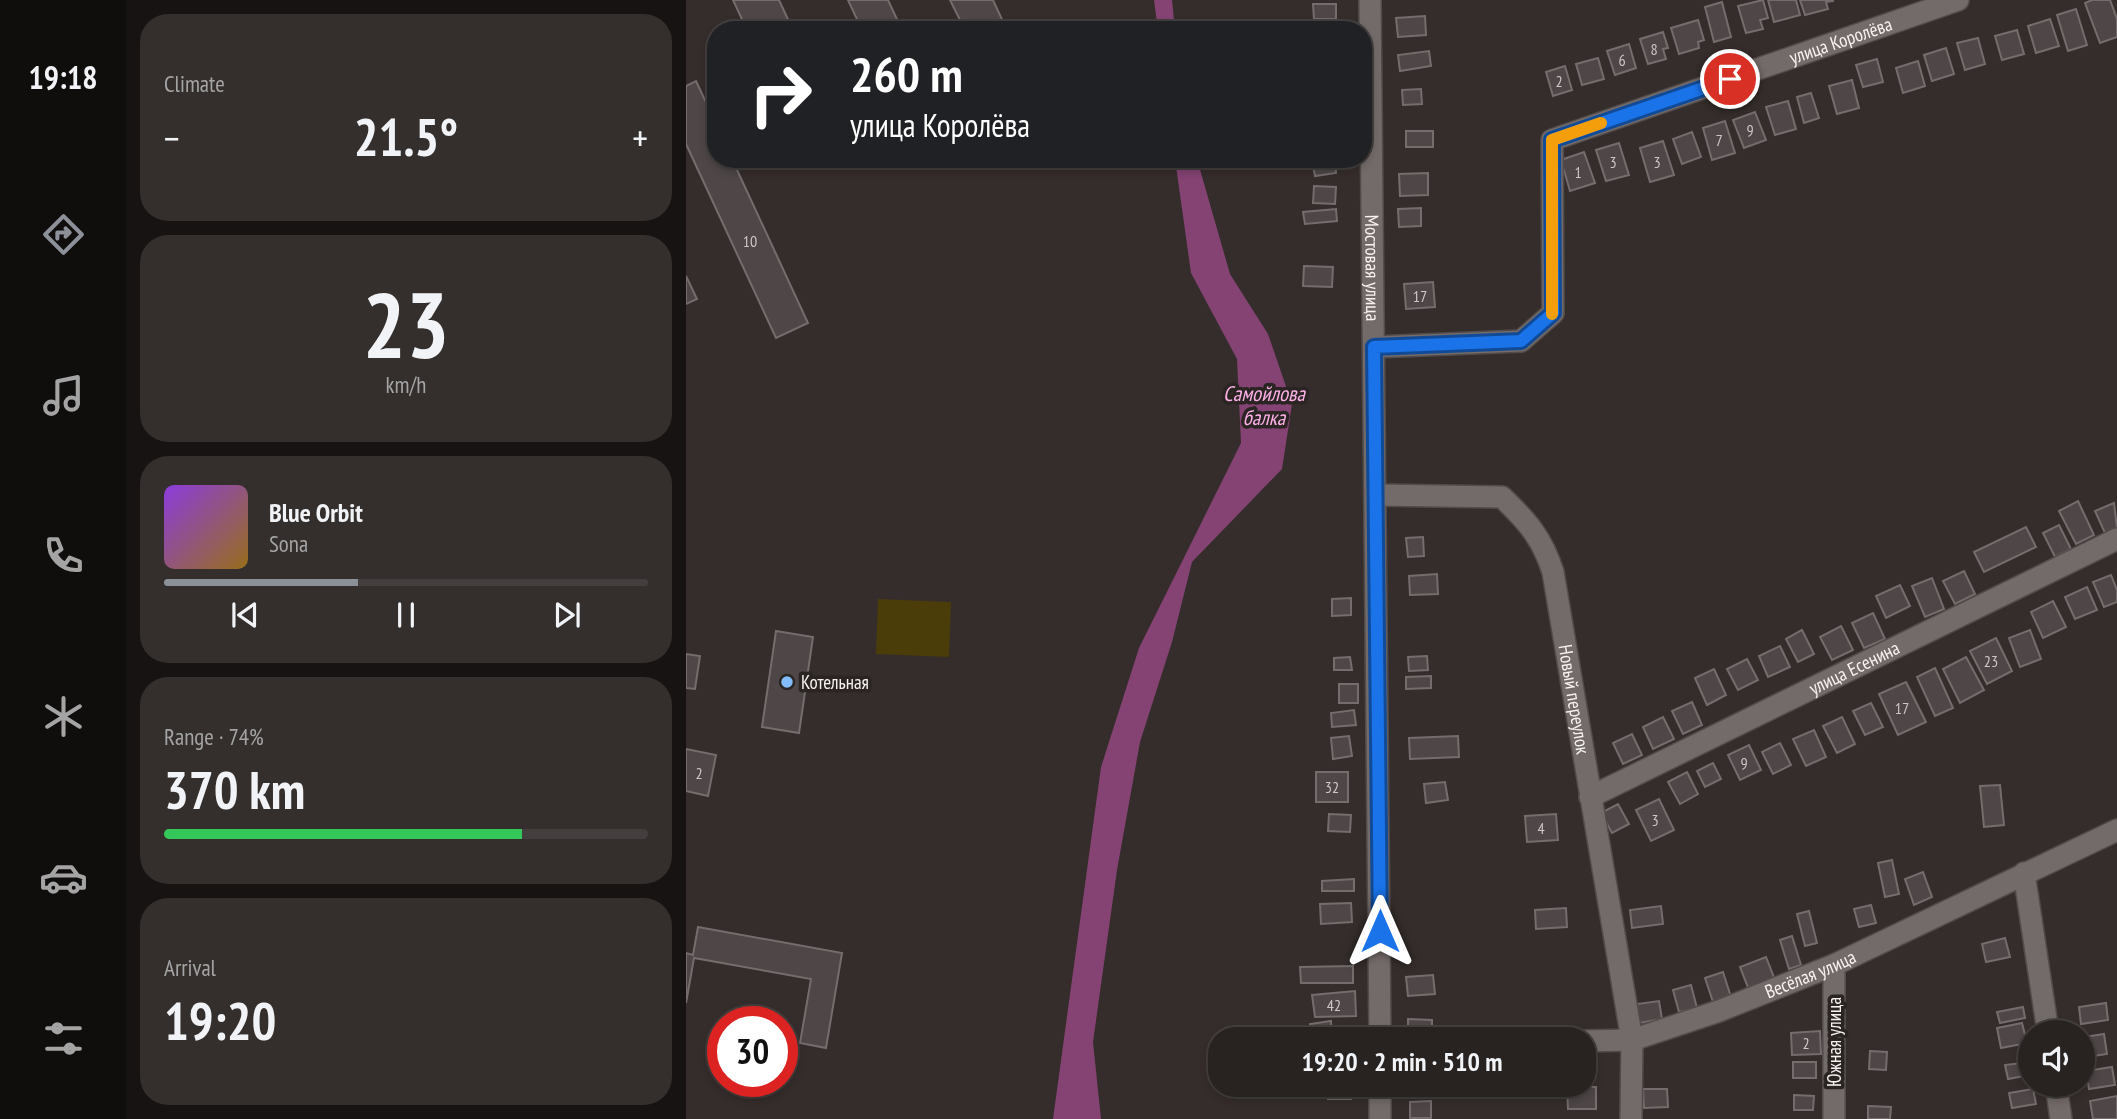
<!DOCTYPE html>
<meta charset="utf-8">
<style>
body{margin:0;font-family:"PT Sans Narrow",sans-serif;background:#342f2d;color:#f1f3f6;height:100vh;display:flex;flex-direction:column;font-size:26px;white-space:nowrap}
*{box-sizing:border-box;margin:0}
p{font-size:23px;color:#a5a4a5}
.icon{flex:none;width:38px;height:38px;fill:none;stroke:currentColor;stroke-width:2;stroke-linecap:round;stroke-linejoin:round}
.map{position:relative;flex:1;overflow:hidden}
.details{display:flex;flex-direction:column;gap:14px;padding:14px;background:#161312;width:560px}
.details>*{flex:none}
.hud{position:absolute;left:21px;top:21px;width:665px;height:147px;border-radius:28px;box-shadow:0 4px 10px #0003,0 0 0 2px #443f3e;background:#202124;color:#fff;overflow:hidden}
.controls{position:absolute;left:1332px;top:1020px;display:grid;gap:14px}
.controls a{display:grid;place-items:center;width:77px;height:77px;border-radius:50%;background:#282220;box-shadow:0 4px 10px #0003,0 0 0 2px #443f3e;font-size:35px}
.speed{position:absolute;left:21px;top:1006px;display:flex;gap:14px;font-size:35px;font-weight:700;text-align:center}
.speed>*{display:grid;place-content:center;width:91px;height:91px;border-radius:50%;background:#282220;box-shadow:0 4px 10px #0003,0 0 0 2px #443f3e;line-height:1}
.speed .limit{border:10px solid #d22;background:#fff;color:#111}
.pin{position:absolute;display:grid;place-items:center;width:60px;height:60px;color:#fff;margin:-30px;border:4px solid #fff;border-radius:50%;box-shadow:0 2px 7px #0007}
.me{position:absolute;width:77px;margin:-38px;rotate:0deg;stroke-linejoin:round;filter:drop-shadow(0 0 5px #0008)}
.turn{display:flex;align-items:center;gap:24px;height:147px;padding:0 28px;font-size:32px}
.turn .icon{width:91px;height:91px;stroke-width:2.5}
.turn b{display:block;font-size:49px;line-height:60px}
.big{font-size:52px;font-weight:700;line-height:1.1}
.details .tile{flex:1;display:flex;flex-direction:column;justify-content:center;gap:10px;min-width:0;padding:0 24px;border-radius:28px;background:#342f2d}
.details .dial{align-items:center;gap:0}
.dial b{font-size:91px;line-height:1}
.song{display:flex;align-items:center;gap:21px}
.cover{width:84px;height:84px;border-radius:10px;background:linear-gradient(135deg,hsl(270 70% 55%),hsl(40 70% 35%))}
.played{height:7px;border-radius:4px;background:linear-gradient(90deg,#8c9099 40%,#443f3e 40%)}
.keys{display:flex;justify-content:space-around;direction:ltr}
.heat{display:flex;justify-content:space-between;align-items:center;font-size:38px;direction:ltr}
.charge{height:10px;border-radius:5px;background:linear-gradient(90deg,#34c759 74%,#443f3e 0)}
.trip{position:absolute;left:522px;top:1027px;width:388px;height:70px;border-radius:28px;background:#282220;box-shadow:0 4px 10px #0003,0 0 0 2px #443f3e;font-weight:700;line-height:70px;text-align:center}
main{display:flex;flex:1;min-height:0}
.menu{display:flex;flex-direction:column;width:126px;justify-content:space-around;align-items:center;background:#100e0d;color:#a5a4a5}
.menu .icon{width:49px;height:49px}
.menu .active{color:#8c9099}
.menu b{font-size:32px;color:#f1f3f6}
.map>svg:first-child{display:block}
.green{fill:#4a3d0a}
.water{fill:#844373}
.building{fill:#4e4647;stroke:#756c6d;stroke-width:2}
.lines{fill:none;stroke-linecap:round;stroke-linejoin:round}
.minor-casing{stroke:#514b49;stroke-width:24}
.minor{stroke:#736b69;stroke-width:21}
.route-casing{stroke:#114b97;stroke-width:18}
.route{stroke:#1a73e8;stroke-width:12}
.slow{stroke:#f59e0b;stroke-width:12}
.poi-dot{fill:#83bcfb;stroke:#2a2422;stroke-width:2.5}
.labels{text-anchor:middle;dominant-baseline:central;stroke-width:7;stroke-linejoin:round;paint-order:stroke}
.number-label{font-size:16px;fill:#cdc7c6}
.street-label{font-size:19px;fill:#f7f2f1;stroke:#2a2422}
.poi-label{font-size:19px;fill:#f7f2f1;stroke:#2a2422;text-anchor:start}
.water-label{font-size:21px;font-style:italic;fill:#fdb0e6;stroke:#2a2422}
</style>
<main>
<nav class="menu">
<b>19:18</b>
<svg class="icon active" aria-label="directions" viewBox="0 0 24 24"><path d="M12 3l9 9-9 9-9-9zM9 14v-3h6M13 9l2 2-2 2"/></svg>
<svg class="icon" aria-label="music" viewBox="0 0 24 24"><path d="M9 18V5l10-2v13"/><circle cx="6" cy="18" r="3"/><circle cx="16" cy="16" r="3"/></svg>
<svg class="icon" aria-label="phone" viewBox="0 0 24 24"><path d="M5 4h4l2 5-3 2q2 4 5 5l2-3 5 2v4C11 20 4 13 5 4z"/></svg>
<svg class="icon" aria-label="climate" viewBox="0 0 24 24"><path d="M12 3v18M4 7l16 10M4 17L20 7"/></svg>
<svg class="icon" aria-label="car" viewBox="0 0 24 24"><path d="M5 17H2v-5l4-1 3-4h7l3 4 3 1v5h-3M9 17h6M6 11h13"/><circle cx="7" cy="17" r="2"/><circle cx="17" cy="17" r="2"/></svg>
<svg class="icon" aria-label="filters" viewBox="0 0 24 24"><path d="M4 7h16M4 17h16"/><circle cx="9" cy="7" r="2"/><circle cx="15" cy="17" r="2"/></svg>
</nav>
<section class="details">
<div class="tile"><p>Climate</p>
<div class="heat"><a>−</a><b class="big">21.5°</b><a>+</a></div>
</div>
<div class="tile dial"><b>23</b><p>km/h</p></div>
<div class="tile">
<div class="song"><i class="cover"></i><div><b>Blue Orbit</b><p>Sona</p></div></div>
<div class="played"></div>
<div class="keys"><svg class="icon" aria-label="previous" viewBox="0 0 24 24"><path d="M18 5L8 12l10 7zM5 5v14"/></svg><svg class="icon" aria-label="pause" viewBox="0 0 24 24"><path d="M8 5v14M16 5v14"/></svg><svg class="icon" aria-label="next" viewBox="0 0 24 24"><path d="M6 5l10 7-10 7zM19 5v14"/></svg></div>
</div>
<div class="tile"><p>Range · 74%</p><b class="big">370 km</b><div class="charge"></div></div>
<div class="tile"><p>Arrival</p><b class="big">19:20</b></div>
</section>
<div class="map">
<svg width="1431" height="1119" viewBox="0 0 1431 1119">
<rect width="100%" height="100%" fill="#352d2b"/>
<!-- green -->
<path class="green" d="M192 599 265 602 263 657 190 654Z"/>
<!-- water -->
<g class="water">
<path d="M468 0H486L489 30H472Z"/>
<path d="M489 159H511L544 274 582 334 606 404 596 469 506 562 486 642 454 742 431 870 407 1042 415 1119H367L415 767 453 648 555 443 551 359 505 273Z"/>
</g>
<!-- building -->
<g class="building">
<path d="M47 0H93L107 30H61Z"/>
<path d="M162 0H202L216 30H176Z"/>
<path d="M264 0H307L320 28 279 30Z"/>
<path d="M1077 0 1082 18 1074 20 1077 29 1060 33 1052 6Z"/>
<path d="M1082 0H1110L1114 15 1088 22Z"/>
<path d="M1114 0H1147V1L1140 2 1142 9 1119 15Z"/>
<path d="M1406 0H1424L1431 19V37L1414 43 1399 3Z"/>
<path d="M1036 2 1045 37 1028 42 1019 7Z"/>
<path d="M627 4H650V19H628Z"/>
<path d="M1390 9 1401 45 1382 51 1371 15Z"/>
<path d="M739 16 740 35 712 37 710 18Z"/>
<path d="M1364 19 1373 46 1350 53 1342 26Z"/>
<path d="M1012 20 1018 40 1012 42 1013 48 993 54 985 28Z"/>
<path d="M1331 30 1338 54 1316 60 1309 36Z"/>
<path d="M977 32 982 48 977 49 980 59 962 64 954 39Z"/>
<path d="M1292 38 1299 64 1279 70 1271 43Z"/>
<path d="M943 44 950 68 929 75 921 51Z"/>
<path d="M1260 48 1268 74 1246 81 1238 55Z"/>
<path d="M743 51 745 66 714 71 712 55Z"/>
<path d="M912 58 918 79 896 85 890 64Z"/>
<path d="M1191 59 1197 82 1177 87 1170 65Z"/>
<path d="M1232 61 1239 86 1217 93 1210 68Z"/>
<path d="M879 66 886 90 867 96 860 72Z"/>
<path d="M1166 80 1173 108 1151 114 1143 86Z"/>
<path d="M10 81 30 124V159H46L122 323 90 338 0 144V86Z"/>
<path d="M735 89 736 104 717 105 716 90Z"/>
<path d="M1125 93 1133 118 1118 123 1111 97Z"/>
<path d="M1102 101 1110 129 1089 135 1080 107Z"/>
<path d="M1069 112 1080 140 1058 148 1047 120Z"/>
<path d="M1039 121 1049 153 1026 160 1017 128Z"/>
<rect x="720" y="131" width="27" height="16"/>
<path d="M1006 132 1015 157 996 164 987 139Z"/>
<path d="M977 141 988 175 964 182 954 148Z"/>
<path d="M933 143 943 175 920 181 910 150Z"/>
<path d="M898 152 909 183 884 191 875 160Z"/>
<path d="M649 159 650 173 629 176 626 160Z"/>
<path d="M742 173V195L714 196 713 174Z"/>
<path d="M628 186 650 187 649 204 627 203Z"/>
<path d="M735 208V226L713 227 712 209Z"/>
<path d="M650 209 651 221 619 224 617 212Z"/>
<path d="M618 266 647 267 646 287 617 286Z"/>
<path d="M0 276 11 299 0 304Z"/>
<path d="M747 282 749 307 720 309 718 284Z"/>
<path d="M1392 501 1408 535 1390 544 1373 511Z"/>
<path d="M1428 503 1431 528 1419 533 1409 511Z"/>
<path d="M1373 525 1385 549 1369 557 1357 533Z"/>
<path d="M1340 527 1350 547 1298 572 1288 552Z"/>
<path d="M737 537 738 556 722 557 720 538Z"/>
<path d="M1278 571 1289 594 1269 604 1257 581Z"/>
<path d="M751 574 752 594 724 595 723 576Z"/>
<path d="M1425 575 1431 590V602L1418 607 1407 582Z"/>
<path d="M1246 578 1258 609 1239 617 1226 586Z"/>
<path d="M1214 585 1224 606 1200 618 1190 596Z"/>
<path d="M1401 587 1411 610 1389 619 1379 597Z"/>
<path d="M665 598V615L646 616V599Z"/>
<path d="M1367 601 1380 627 1357 638 1345 612Z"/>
<path d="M1187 613 1199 639 1178 648 1166 623Z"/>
<path d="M1155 626 1167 650 1146 660 1134 637Z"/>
<path d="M1116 630 1128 654 1112 662 1100 639Z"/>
<path d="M1344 630 1355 659 1334 667 1323 638Z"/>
<path d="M90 631 127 637 113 733 76 727Z"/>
<path d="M1310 638 1326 671 1301 684 1284 651Z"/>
<path d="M1094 646 1104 667 1082 677 1073 656Z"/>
<path d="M0 654 14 656 9 689 0 688Z"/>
<path d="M741 656 742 670 723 671 722 657Z"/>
<path d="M664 657 666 670H648V658Z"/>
<path d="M1280 657 1298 690 1274 703 1257 669Z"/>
<path d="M1061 659 1072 680 1052 690 1041 669Z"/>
<path d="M1249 668 1267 708 1249 716 1231 677Z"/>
<path d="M1028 669 1040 695 1021 705 1009 678Z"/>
<path d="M745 676V688L720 689V677Z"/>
<path d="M1220 682 1240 722 1212 735 1193 694Z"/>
<rect x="653" y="684" width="19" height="19"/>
<path d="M1006 702 1016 725 997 734 986 711Z"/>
<path d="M1185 703 1197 727 1179 735 1167 711Z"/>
<path d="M668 710 670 725 646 727 645 713Z"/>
<path d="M977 717 988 739 967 749 957 727Z"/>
<path d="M1156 717 1169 744 1151 753 1137 726Z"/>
<path d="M1128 730 1140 757 1120 766 1107 739Z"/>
<path d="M946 734 956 755 937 764 927 743Z"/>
<path d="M663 736 666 756 647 759 645 738Z"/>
<path d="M772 736 773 757 724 759 723 738Z"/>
<path d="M1094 743 1105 765 1087 774 1076 752Z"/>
<path d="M1063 745 1075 770 1054 780 1042 755Z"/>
<path d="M0 749 30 755 22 796 0 791Z"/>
<path d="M1027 763 1035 779 1019 787 1011 771Z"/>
<rect x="630" y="772" width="32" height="30"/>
<path d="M1001 772 1012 794 994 804 982 782Z"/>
<path d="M759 782 762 800 740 803 738 784Z"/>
<path d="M1314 785 1318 825 1298 827 1294 786Z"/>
<path d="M973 799 988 830 965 841 950 810Z"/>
<path d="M932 804 943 824 926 833 915 813Z"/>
<path d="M643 814 665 815 664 832 642 831Z"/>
<path d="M870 814 872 840 841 842 839 816Z"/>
<path d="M1206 860 1213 894 1199 897 1192 863Z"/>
<path d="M1237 872 1246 897 1228 905 1219 879Z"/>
<path d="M668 879V891H636V881Z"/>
<path d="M665 903 666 922 635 924 634 904Z"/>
<path d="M1185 905 1190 923 1173 927 1168 909Z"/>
<path d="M975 906 977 924 946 928 944 910Z"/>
<path d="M880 908 881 927 850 929 849 910Z"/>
<path d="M1123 911 1131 943 1119 946 1111 914Z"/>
<path d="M12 927 156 953 140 1048 114 1043 125 979 8 958 0 1003V953L7 955Z"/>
<path d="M1106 936 1115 965 1103 969 1094 940Z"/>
<path d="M1319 938 1324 957 1300 962 1296 944Z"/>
<path d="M1080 957 1089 980 1063 990 1054 967Z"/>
<path d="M667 966V983H615L614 967Z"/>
<path d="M1037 972 1045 997 1027 1002 1019 978Z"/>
<path d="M747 975 749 994 722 996 720 977Z"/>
<path d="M1005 985 1011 1008 993 1012 987 990Z"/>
<path d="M669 991 670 1016 629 1017 626 995Z"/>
<path d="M973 1001 976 1019 953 1023 951 1004Z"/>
<path d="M1420 1003 1422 1020 1395 1024 1393 1007Z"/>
<path d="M1337 1007 1339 1018 1314 1023 1311 1012Z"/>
<path d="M722 1019 746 1020V1034H722Z"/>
<path d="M645 1021 646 1037 626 1038 624 1024Z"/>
<path d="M1336 1023 1341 1043 1315 1048 1311 1028Z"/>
<path d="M1134 1031 1135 1054 1106 1055 1105 1033Z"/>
<path d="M1418 1034 1421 1054 1401 1057 1398 1037Z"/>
<path d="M898 1051H908V1064L898 1063Z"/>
<path d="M1184 1051 1201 1052 1200 1070 1183 1069Z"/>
<rect x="1107" y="1062" width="23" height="16"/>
<path d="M1344 1062V1075L1322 1079 1319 1065Z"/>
<path d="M1426 1067 1429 1085 1403 1089 1400 1071Z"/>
<path d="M642 1085H664L665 1099H642Z"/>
<path d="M881 1087H910V1109H882Z"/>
<path d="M957 1089H981L982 1107 958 1108Z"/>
<path d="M1347 1089 1350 1104 1326 1108 1323 1093Z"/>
<path d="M1108 1095 1128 1096 1127 1110H1108Z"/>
<path d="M1431 1096V1119H1407L1404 1101Z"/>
<path d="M745 1101V1118H724V1102Z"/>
<path d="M1182 1106 1205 1107 1204 1119H1182Z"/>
</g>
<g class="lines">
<defs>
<g id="minor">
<path id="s1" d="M684 0 694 1040"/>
<path id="s2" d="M688 347 835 341 867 313 866 140 1272 0"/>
<path id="s3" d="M691 495 816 497C842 522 856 538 867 572L946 1040 945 1119"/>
<path id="s4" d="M904 797 1431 539"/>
<path d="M1338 873 1362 1032"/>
<path id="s5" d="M898 1041 946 1040 1033 1011 1148 965 1431 830"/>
<path d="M1370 1085 1375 1119"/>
<path d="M694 1119V1085"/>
<path d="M1148 1119V965"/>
</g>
</defs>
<!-- minor casing -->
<use href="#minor" class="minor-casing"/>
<!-- minor -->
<use href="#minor" class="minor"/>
</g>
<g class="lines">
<defs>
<path id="route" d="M694 931 688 347 835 341 867 313 866 140 1044 79"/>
</defs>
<!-- route casing -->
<use href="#route" class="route-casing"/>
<!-- route -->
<use href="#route" class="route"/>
<!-- slow -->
<path class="slow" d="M866 314V140L915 123"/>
</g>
<!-- markers -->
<circle class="poi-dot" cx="101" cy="682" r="7"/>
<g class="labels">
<!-- number labels -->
<g class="number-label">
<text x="968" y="49">8</text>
<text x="936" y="60">6</text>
<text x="873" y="81">2</text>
<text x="1064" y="130">9</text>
<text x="1033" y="140">7</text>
<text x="927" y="162">3</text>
<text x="971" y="162">3</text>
<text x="892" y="172">1</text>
<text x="64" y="241">10</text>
<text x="734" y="296">17</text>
<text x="1305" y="661">23</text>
<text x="1216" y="708">17</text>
<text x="1058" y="763">9</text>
<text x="13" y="773">2</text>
<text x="646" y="787">32</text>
<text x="969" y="820">3</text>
<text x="855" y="828">4</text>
<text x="648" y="1005">42</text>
<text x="1120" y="1043">2</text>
</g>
<!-- street labels -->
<g class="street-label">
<text stroke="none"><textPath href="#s2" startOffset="668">улица Королёва</textPath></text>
<text stroke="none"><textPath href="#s1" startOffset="268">Мостовая улица</textPath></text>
<text stroke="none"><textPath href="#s4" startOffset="294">улица Есенина</textPath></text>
<text stroke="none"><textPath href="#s3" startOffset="346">Новый переулок</textPath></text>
<text stroke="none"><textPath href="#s5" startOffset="238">Весёлая улица</textPath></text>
<text transform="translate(1148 1042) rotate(-90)">Южная улица</text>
</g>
<!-- poi labels -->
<g class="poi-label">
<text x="115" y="682">Котельная</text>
</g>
<!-- water labels -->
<g class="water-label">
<text x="578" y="393">Самойлова<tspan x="578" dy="24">балка</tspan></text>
</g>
</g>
</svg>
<div class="controls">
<a><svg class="icon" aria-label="sound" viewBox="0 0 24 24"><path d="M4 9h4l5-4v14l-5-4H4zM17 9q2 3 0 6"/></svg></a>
</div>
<div class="speed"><div class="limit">30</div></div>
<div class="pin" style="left:1044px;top:79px;background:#d93025"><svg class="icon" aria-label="arrive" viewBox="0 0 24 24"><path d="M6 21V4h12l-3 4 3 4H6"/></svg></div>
<svg class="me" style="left:694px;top:931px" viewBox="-20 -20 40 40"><path d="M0-17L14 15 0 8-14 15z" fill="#1a73e8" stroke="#fff" stroke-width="4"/></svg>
<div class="trip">19:20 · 2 min · 510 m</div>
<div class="hud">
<div class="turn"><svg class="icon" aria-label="right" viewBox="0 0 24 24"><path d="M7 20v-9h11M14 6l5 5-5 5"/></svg><div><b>260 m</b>улица Королёва</div></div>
</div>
</div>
</main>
